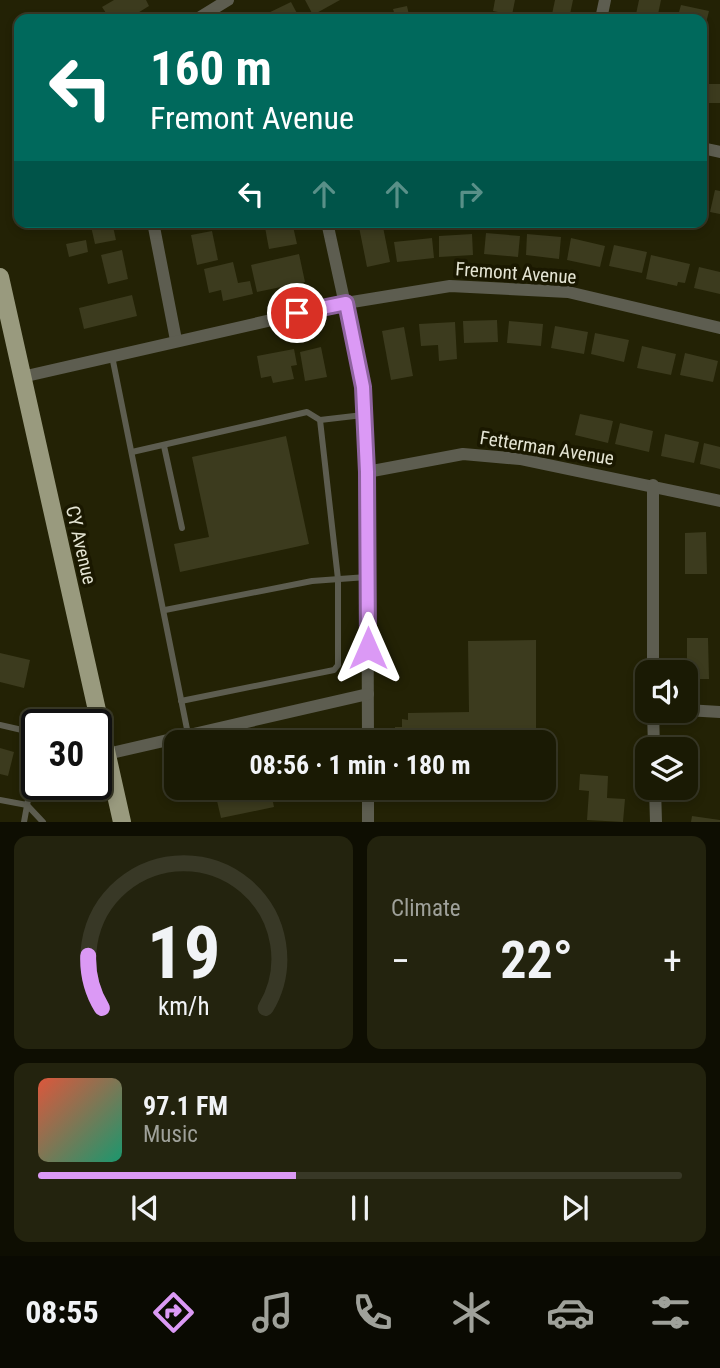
<!DOCTYPE html>
<meta charset="utf-8">
<style>
body{margin:0;font-family:"Roboto Condensed",sans-serif;background:#23230e;color:#f1f3f6;height:100vh;display:flex;flex-direction:column;font-size:26px;white-space:nowrap}
*{box-sizing:border-box;margin:0}
p{font-size:23px;color:#9fa19a}
.icon{flex:none;width:38px;height:38px;fill:none;stroke:currentColor;stroke-width:2;stroke-linecap:round;stroke-linejoin:round}
.map{position:relative;height:822px;overflow:hidden}
.sheet{display:flex;flex-direction:column;gap:14px;padding:14px;background:#0e0e02;flex:1}
.sheet>*{flex:none}
.banner{position:absolute;left:14px;top:14px;width:693px;height:214px;border-radius:14px;box-shadow:0 4px 10px #0003,0 0 0 2px #383826;background:#00695c;color:#fff;overflow:hidden}
.fabs{position:absolute;left:635px;top:660px;display:grid;gap:14px}
.fabs a{display:grid;place-items:center;width:63px;height:63px;border-radius:14px;background:#1a1a04;box-shadow:0 4px 10px #0003,0 0 0 2px #383826;font-size:35px}
.speed{position:absolute;left:21px;top:709px;display:flex;gap:14px;font-size:35px;font-weight:700;text-align:center}
.speed>*{display:grid;place-content:center;width:91px;height:91px;border-radius:50%;background:#1a1a04;box-shadow:0 4px 10px #0003,0 0 0 2px #383826;line-height:1}
.speed .limit{border:4px solid #111;border-radius:10px;background:#fff;color:#111}
.pin{position:absolute;display:grid;place-items:center;width:60px;height:60px;color:#fff;margin:-30px;border:4px solid #fff;border-radius:50%;box-shadow:0 2px 7px #0007}
.me{position:absolute;width:77px;margin:-38px;rotate:0deg;stroke-linejoin:round;filter:drop-shadow(0 0 5px #0008)}
.turn{display:flex;align-items:center;gap:24px;height:147px;padding:0 21px;font-size:32px}
.turn .icon{width:91px;height:91px;stroke-width:2.5}
.turn b{display:block;font-size:49px;line-height:60px}
.lanes{display:flex;align-items:center;height:66px;padding:0 21px;background:#0003;justify-content:center;gap:35px;direction:ltr}
.lanes .off{opacity:.35}
.big{font-size:52px;font-weight:700;line-height:1.1}
.sheet .card{flex:1;display:flex;flex-direction:column;justify-content:center;gap:10px;min-width:0;padding:0 24px;border-radius:14px;background:#23230e}
.sheet .dial{align-items:center;gap:0}
.dial svg{height:182px;overflow:visible;fill:none;stroke:#383826;stroke-width:7;stroke-linecap:round;text-anchor:middle}
.dial text{fill:#f1f3f6;stroke:none}
.song{display:flex;align-items:center;gap:21px}
.cover{width:84px;height:84px;border-radius:10px;background:linear-gradient(135deg,hsl(10 70% 55%),hsl(160 70% 35%))}
.played{height:7px;border-radius:4px;background:linear-gradient(90deg,#db99f5 40%,#383826 40%)}
.keys{display:flex;justify-content:space-around;direction:ltr}
.heat{display:flex;justify-content:space-between;align-items:center;font-size:38px;direction:ltr}
.sheet .tiles{flex:1;display:grid;gap:14px;grid-template-columns:1fr 1fr}
.card:last-child{grid-column:span 2}
.trip{position:absolute;left:164px;top:730px;width:392px;height:70px;border-radius:14px;background:#1a1a04;box-shadow:0 4px 10px #0003,0 0 0 2px #383826;font-weight:700;line-height:70px;text-align:center}
.dock{display:flex;height:112px;justify-content:space-around;align-items:center;background:#0a0a02;color:#9fa19a}
.dock .icon{width:49px;height:49px}
.dock .current{color:#db99f5}
.dock b{font-size:32px;color:#f1f3f6}
.map>svg:first-child{display:block}
.building{fill:#3c3b1e}
.lines{fill:none;stroke-linecap:round;stroke-linejoin:round}
.service{stroke:#5d5d50;stroke-width:6}
.minor{stroke:#5d5d50;stroke-width:12}
.primary{stroke:#999a7e;stroke-width:18}
.route-casing{stroke:#8e639f;stroke-width:18}
.route{stroke:#db99f5;stroke-width:12}
.labels{text-anchor:middle;dominant-baseline:central;stroke-width:7;stroke-linejoin:round;paint-order:stroke}
.street-label{font-size:19px;fill:#e5e5d4;stroke:#1a1800}
</style>
<div class="map">
<svg width="720" height="822" viewBox="0 0 720 822">
<rect width="100%" height="100%" fill="#232205"/>
<!-- building -->
<g class="building">
<path d="M114 0H146L149 6 128 19H110L102 7Z"/>
<path d="M305 0H340L313 15Z"/>
<path d="M495 0H515L512 15 493 11Z"/>
<path d="M555 0H573L569 19H551Z"/>
<path d="M639 0H661L657 19H635Z"/>
<path d="M291 2 300 19H264L262 16Z"/>
<path d="M681 5 709 11 705 27 702 26V19H677Z"/>
<path d="M407 6 410 19H396L393 9Z"/>
<rect x="702" y="84" width="18" height="19"/>
<path d="M715 190 720 191V214L710 212Z"/>
<path d="M90 222H112L116 240 95 244Z"/>
<path d="M264 222H292L297 244 269 249Z"/>
<path d="M358 222H382L390 262 367 267Z"/>
<path d="M212 231 218 260 197 265 191 235Z"/>
<path d="M486 233 520 236 518 257 484 254Z"/>
<path d="M472 234 473 255 439 257V236Z"/>
<path d="M527 234 561 237 559 259 526 255Z"/>
<path d="M432 238 434 258 397 262 394 242Z"/>
<path d="M571 238 605 246 600 267 567 260Z"/>
<path d="M86 240 88 252 69 257 66 244Z"/>
<path d="M614 245 647 252 642 273 609 266Z"/>
<path d="M122 250 128 279 108 284 101 255Z"/>
<path d="M299 254 305 282 257 292 251 265Z"/>
<path d="M651 255 690 264 685 283 678 282 677 286 646 279Z"/>
<path d="M233 262 238 283 250 281 253 294 223 301 221 290 209 293 204 269Z"/>
<path d="M699 267 720 272V294L694 288Z"/>
<path d="M132 295 137 316 84 329 79 308Z"/>
<path d="M497 320 498 342 464 343 463 321Z"/>
<path d="M509 321 543 324 541 346 507 343Z"/>
<path d="M455 322 457 359 439 361 438 345 421 346 419 324Z"/>
<path d="M555 326 588 332 584 354 551 348Z"/>
<path d="M404 327 413 376 391 380 382 331Z"/>
<path d="M595 333 629 340 624 362 591 354Z"/>
<path d="M642 346 676 354 671 375 637 368Z"/>
<path d="M321 347 327 377 305 381 300 352Z"/>
<path d="M294 349 297 365 291 366 294 379 273 383 271 376 261 378 257 356Z"/>
<path d="M685 353 718 361 713 382 680 375Z"/>
<path d="M580 414 613 421 608 443 575 435Z"/>
<path d="M620 423 653 431 649 452 615 444Z"/>
<path d="M665 434 699 442 694 463 661 456Z"/>
<path d="M286 436 309 544 180 572 174 544 209 537 192 457Z"/>
<path d="M704 443 720 447V469L700 464Z"/>
<path d="M706 532 707 574H685V533Z"/>
<path d="M687 638H708L709 679H687Z"/>
<path d="M536 640V742L395 741V727H402V719L408 720V713L469 712 468 641Z"/>
<path d="M0 653 30 660 24 688 0 682Z"/>
<path d="M0 748 14 752 8 776 0 774Z"/>
<path d="M580 774 608 776 607 798 625 799 623 822 587 820 589 791 579 790Z"/>
<path d="M214 788H270L274 807 221 818Z"/>
<path d="M468 788H536V794L468 795Z"/>
<path d="M692 816 720 820V822H691Z"/>
</g>
<g class="lines">
<!-- service -->
<g class="service">
<path d="M112 356 188 734"/>
<path d="M320 420 363 415"/>
<path d="M164 446 182 528"/>
<path d="M132 452 307 412 320 420 338 579V665L334 670 181 701"/>
<path d="M165 610 312 581 367 577"/>
<path d="M0 725 22 730 37 747"/>
<path d="M0 800 27 805 43 822"/>
<path d="M24 822 32 778 37 775"/>
</g>
<!-- minor -->
<g class="minor">
<path d="M197 19 228 0"/>
<path d="M601 19 605 0"/>
<path d="M702 148 720 152"/>
<path d="M153 222 176 340"/>
<path d="M327 222 363 387 367 472 368 742"/>
<path d="M22 377 346 303 450 286 568 292 720 328"/>
<path d="M367 472 463 454 520 459 720 501"/>
<path d="M653 485V672"/>
<path d="M653 710 654 749"/>
<path d="M686 710 720 712"/>
<path d="M107 754 368 694"/>
<path d="M368 788V822"/>
<path d="M655 788 656 822"/>
</g>
<!-- primary -->
<path class="primary" d="M0 277 122 822"/>
</g>
<g class="lines">
<defs>
<path id="route" d="M297 313 346 303 363 387 367 472 368 648"/>
</defs>
<!-- route casing -->
<use href="#route" class="route-casing"/>
<!-- route -->
<use href="#route" class="route"/>
</g>
<g class="labels">
<!-- street labels -->
<g class="street-label">
<text transform="translate(516 273) rotate(4)">Fremont Avenue</text>
<text transform="translate(547 448) rotate(9)">Fetterman Avenue</text>
<text transform="translate(81 545) rotate(77)">CY Avenue</text>
</g>
</g>
</svg>
<div class="fabs">
<a><svg class="icon" aria-label="sound" viewBox="0 0 24 24"><path d="M4 9h4l5-4v14l-5-4H4zM17 9q2 3 0 6"/></svg></a>
<a><svg class="icon" aria-label="layers" viewBox="0 0 24 24"><path d="M12 4l9 5-9 5-9-5zM3 14l9 5 9-5"/></svg></a>
</div>
<div class="speed"><div class="limit">30</div></div>
<div class="pin" style="left:297px;top:313px;background:#d93025"><svg class="icon" aria-label="arrive" viewBox="0 0 24 24"><path d="M6 21V4h12l-3 4 3 4H6"/></svg></div>
<svg class="me" style="left:368px;top:648px" viewBox="-20 -20 40 40"><path d="M0-17L14 15 0 8-14 15z" fill="#db99f5" stroke="#fff" stroke-width="4"/></svg>
<div class="trip">08:56 · 1 min · 180 m</div>
<div class="banner">
<div class="turn"><svg class="icon" aria-label="left" viewBox="0 0 24 24"><path d="M17 20v-9H6M10 6l-5 5 5 5"/></svg><div><b>160 m</b>Fremont Avenue</div></div>
<div class="lanes"><svg class="icon" aria-label="left" viewBox="0 0 24 24"><path d="M17 20v-9H6M10 6l-5 5 5 5"/></svg><svg class="icon off" aria-label="ahead" viewBox="0 0 24 24"><path d="M12 20V5M6 11l6-6 6 6"/></svg><svg class="icon off" aria-label="ahead" viewBox="0 0 24 24"><path d="M12 20V5M6 11l6-6 6 6"/></svg><svg class="icon off" aria-label="right" viewBox="0 0 24 24"><path d="M7 20v-9h11M14 6l5 5-5 5"/></svg></div>
</div>
</div>
<section class="sheet">
<div class="tiles">
<div class="card dial"><svg viewBox="0 0 100 80">
<path d="M14 69A42 42 0 1 1 86 69"/>
<path d="M14 69A42 42 0 0 1 8 46" stroke="#db99f5"/>
<text x="50" y="56" font-size="32" font-weight="700">19</text>
<text x="50" y="72" font-size="11">km/h</text>
</svg></div>
<div class="card"><p>Climate</p>
<div class="heat"><a>−</a><b class="big">22°</b><a>+</a></div>
</div>
<div class="card">
<div class="song"><i class="cover"></i><div><b>97.1 FM</b><p>Music</p></div></div>
<div class="played"></div>
<div class="keys"><svg class="icon" aria-label="previous" viewBox="0 0 24 24"><path d="M18 5L8 12l10 7zM5 5v14"/></svg><svg class="icon" aria-label="pause" viewBox="0 0 24 24"><path d="M8 5v14M16 5v14"/></svg><svg class="icon" aria-label="next" viewBox="0 0 24 24"><path d="M6 5l10 7-10 7zM19 5v14"/></svg></div>
</div>
</div>
</section>
<nav class="dock">
<b>08:55</b>
<svg class="icon current" aria-label="directions" viewBox="0 0 24 24"><path d="M12 3l9 9-9 9-9-9zM9 14v-3h6M13 9l2 2-2 2"/></svg>
<svg class="icon" aria-label="music" viewBox="0 0 24 24"><path d="M9 18V5l10-2v13"/><circle cx="6" cy="18" r="3"/><circle cx="16" cy="16" r="3"/></svg>
<svg class="icon" aria-label="phone" viewBox="0 0 24 24"><path d="M5 4h4l2 5-3 2q2 4 5 5l2-3 5 2v4C11 20 4 13 5 4z"/></svg>
<svg class="icon" aria-label="climate" viewBox="0 0 24 24"><path d="M12 3v18M4 7l16 10M4 17L20 7"/></svg>
<svg class="icon" aria-label="car" viewBox="0 0 24 24"><path d="M5 17H2v-5l4-1 3-4h7l3 4 3 1v5h-3M9 17h6M6 11h13"/><circle cx="7" cy="17" r="2"/><circle cx="17" cy="17" r="2"/></svg>
<svg class="icon" aria-label="filters" viewBox="0 0 24 24"><path d="M4 7h16M4 17h16"/><circle cx="9" cy="7" r="2"/><circle cx="15" cy="17" r="2"/></svg>
</nav>
